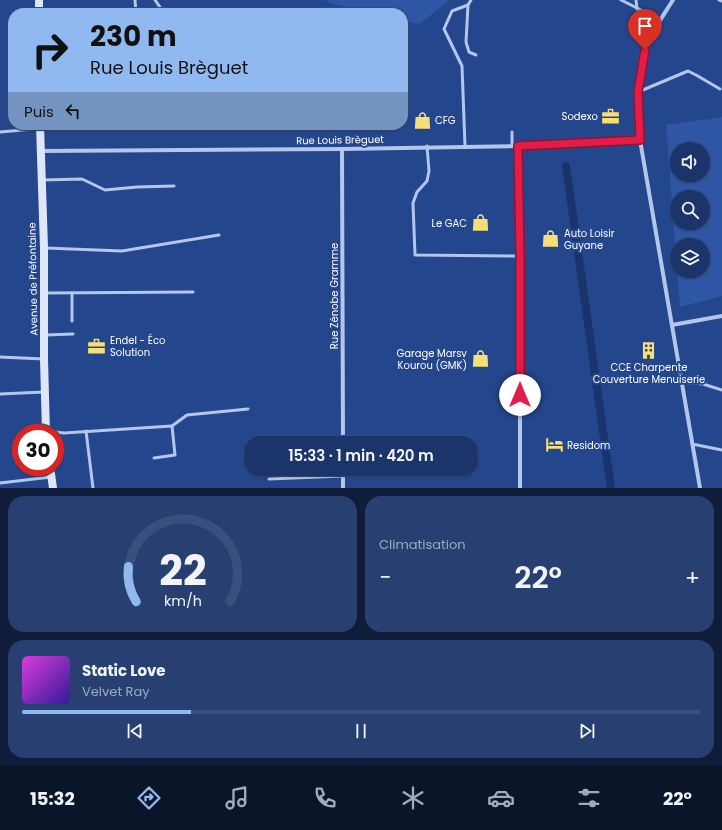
<!DOCTYPE html>
<html lang="fr">
<meta charset="utf-8">
<style>
body{margin:0;font-family:Poppins,sans-serif;background:#283f71;color:#f1f3f6;height:100vh;display:flex;flex-direction:column;font-size:15px;white-space:nowrap}
*{box-sizing:border-box;margin:0}
p{font-size:13px;color:#a0aac0}
.icon{flex:none;width:22px;height:22px;fill:none;stroke:currentColor;stroke-width:2;stroke-linecap:round;stroke-linejoin:round}
.map{position:relative;height:488px;overflow:hidden}
.side{display:flex;flex-direction:column;gap:8px;padding:8px;background:#0f1d3a;flex:1}
.side>*{flex:none}
.guide{position:absolute;left:8px;top:8px;width:400px;height:122px;border-radius:16px;box-shadow:0 1px 3px #0004,0 0 0 1px #394f7d;background:#90b9f0;color:#111;overflow:hidden}
.fabs{position:absolute;left:670px;top:142px;display:grid;gap:8px}
.fabs a{display:grid;place-items:center;width:40px;height:40px;border-radius:50%;background:#1b3469;box-shadow:0 1px 3px #0004,0 0 0 1px #394f7d;font-size:20px}
.speed{position:absolute;left:12px;top:424px;display:flex;gap:8px;font-size:20px;font-weight:700;text-align:center}
.speed>*{display:grid;place-content:center;width:52px;height:52px;border-radius:50%;background:#1b3469;box-shadow:0 1px 3px #0004,0 0 0 1px #394f7d;line-height:1}
.speed .limit{border:6px solid #d22;background:#fff;color:#111}
.pin{position:absolute;display:grid;place-items:center;width:34px;height:34px;color:#fff;margin:-41px -17px;border-radius:50% 50% 50% 0;rotate:-45deg;box-shadow:0 0 4px #0007}
.pin .icon{rotate:45deg}
.me{position:absolute;width:44px;margin:-22px;rotate:0deg;stroke-linejoin:round;filter:drop-shadow(0 0 3px #0008)}
.turn{display:flex;align-items:center;gap:14px;height:84px;padding:0 16px;font-size:18px}
.turn .icon{width:52px;height:52px;stroke-width:2.5}
.turn b{display:block;font-size:28px;line-height:34px}
.then{display:flex;align-items:center;height:38px;padding:0 16px;background:#0003;gap:8px;font-size:15px}
.big{font-size:30px;font-weight:600;line-height:1.1}
.side .card{flex:1;display:flex;flex-direction:column;justify-content:center;gap:6px;min-width:0;padding:0 14px;border-radius:16px;background:#283f71}
.side .dial{align-items:center;gap:0}
.dial svg{height:104px;overflow:visible;fill:none;stroke:#394f7d;stroke-width:7;stroke-linecap:round;text-anchor:middle}
.dial text{fill:#f1f3f6;stroke:none}
.song{display:flex;align-items:center;gap:12px}
.cover{width:48px;height:48px;border-radius:6px;background:linear-gradient(135deg,hsl(300 70% 55%),hsl(250 70% 35%))}
.played{height:4px;border-radius:2px;background:linear-gradient(90deg,#90b9f0 25%,#394f7d 25%)}
.keys{display:flex;justify-content:space-around;direction:ltr}
.heat{display:flex;justify-content:space-between;align-items:center;font-size:22px;direction:ltr}
.side .tiles{flex:1;display:grid;gap:8px;grid-template-columns:1fr 1fr}
.card:last-child{grid-column:span 2}
.trip{position:absolute;left:244px;top:436px;width:234px;height:40px;border-radius:16px;background:#1b3469;box-shadow:0 1px 3px #0004,0 0 0 1px #394f7d;font-weight:600;line-height:40px;text-align:center}
.tabs{display:flex;height:64px;justify-content:space-around;align-items:center;background:#0b152a;color:#a0aac0}
.tabs .icon{width:28px;height:28px}
.tabs .current{color:#90b9f0}
.tabs b{font-size:18px;color:#f1f3f6}
.map>svg:first-child{display:block}
.green{fill:#2e56a4;fill-rule:evenodd}
.lines{fill:none;stroke-linecap:round;stroke-linejoin:round}
.canal{stroke:#19336c;stroke-width:8}
.service{stroke:#b3c6eb;stroke-width:3}
.minor{stroke:#b3c6eb;stroke-width:4}
.secondary{stroke:#dee6f9;stroke-width:8}
.route-casing{stroke:#92132f;stroke-width:10}
.route{stroke:#e11d48;stroke-width:7}
.labels{text-anchor:middle;dominant-baseline:central;stroke-width:4;stroke-linejoin:round;paint-order:stroke}
.poi-label{font-size:10px;fill:#fff;stroke:#24468c;text-anchor:start}
.street-label{font-size:10px;fill:#fff;stroke:#24468c}
</style>
<div class="map">
<svg width="722" height="488" viewBox="0 0 722 488">
<rect width="100%" height="100%" fill="#24468c"/>
<!-- green -->
<g class="green">
<path d="M325 0H450L419 24 403 21V13H371L333 4Z"/>
<path d="M722 117V296L680 307 666 125ZM677 149H703V175H677ZM677 197H703V223H677ZM677 245H703V271H677Z"/>
</g>
<g class="lines">
<!-- canal -->
<path class="canal" d="M566 166 611 488"/>
<!-- service -->
<g class="service">
<path d="M135 0 136 13"/>
<path d="M155 0 164 13"/>
<path d="M621 0 643 11 657 25"/>
<path d="M636 0 637 9"/>
<path d="M719 0 722 1"/>
<path d="M468 5 466 42 469 52 476 55"/>
<path d="M638 92 688 71 696 75 720 89"/>
<path d="M0 132 80 125"/>
<path d="M512 145V132"/>
<path d="M427 146 429 171 427 181 417 192 413 203 415 255 520 256"/>
<path d="M465 146 462 66 444 29 452 11 468 5 471 0"/>
<path d="M43 180 82 179 105 190 137 187 174 186"/>
<path d="M46 248 122 251 219 235"/>
<path d="M46 293 193 292"/>
<path d="M72 321V293"/>
<path d="M46 335 73 334"/>
<path d="M0 357 44 359"/>
<path d="M682 382 703 384 722 390"/>
<path d="M0 394 44 392"/>
<path d="M172 426 187 415 248 409"/>
<path d="M47 431 64 433 172 426 175 455 154 458"/>
<path d="M86 431 93 488"/>
<path d="M692 444 722 450"/>
<path d="M269 479 343 476"/>
<path d="M0 483 51 477"/>
</g>
<!-- minor -->
<g class="minor">
<path d="M673 0C663 16 652 31 646 48 635 77 639 110 640 140L700 488"/>
<path d="M518 146 520 256V488"/>
<path d="M342 149 343 443"/>
<path d="M41 151 342 149 518 146 640 140"/>
<path d="M672 325 722 316"/>
<path d="M343 469V488"/>
</g>
<!-- secondary -->
<g class="secondary">
<path d="M39 0V13"/>
<path d="M40 125 44 248V359L46 433"/>
<path d="M50 467 53 488"/>
</g>
</g>
<g class="lines">
<defs>
<path id="route" d="M520 395V256L518 146 640 140 638 92 645 50"/>
</defs>
<!-- route casing -->
<use href="#route" class="route-casing"/>
<!-- route -->
<use href="#route" class="route"/>
</g>
<!-- icons -->
<defs>
<symbol id="office-bare" viewBox="-9 -9 18 18"><path d="M-6-3h4V-5.5h4V-3h4V5H-6ZM-1-4.5V-3h2v-1.5ZM-6 0V1H6V0Z" fill="#f5df76" stroke="#24468c" stroke-width="2.5" paint-order="stroke"/></symbol>
<symbol id="shop-bare" viewBox="-9 -9 18 18"><path d="M-5-2.5h2.3a2.7 3.5 0 0 1 5.4 0H5L5.5 6h-11ZM-1.5-2.5h3a1.5 2.3 0 0 0-3 0Z" fill="#f5df76" stroke="#24468c" stroke-width="2.5" paint-order="stroke"/></symbol>
<symbol id="building-bare" viewBox="-9 -9 18 18"><path d="M-4-6H4V6H1V3H-1V6H-4ZM-2.5-4.3h1.7v1.8h-1.7ZM.8-4.3h1.7v1.8H.8ZM-2.5-1h1.7V.8h-1.7ZM.8-1h1.7V.8H.8Z" fill="#f5df76" stroke="#24468c" stroke-width="2.5" paint-order="stroke"/></symbol>
<symbol id="hotel-bare" viewBox="-9 -9 18 18"><path d="M-6-4.5h1.5V1H6V5H4.5V3h-9V5H-6ZM-4 0a1.8 1.8 0 1 1 3.6 0ZM.5 0V-2.5h3Q6-2.5 6 0Z" fill="#f5df76" stroke="#24468c" stroke-width="2.5" paint-order="stroke"/></symbol>
</defs>
<g fill-rule="evenodd">
<use href="#office-bare" x="598" y="104" width="25" height="25"/>
<use href="#shop-bare" x="410" y="108" width="25" height="25"/>
<use href="#shop-bare" x="468" y="210" width="25" height="25"/>
<use href="#shop-bare" x="538" y="226" width="25" height="25"/>
<use href="#office-bare" x="84" y="334" width="25" height="25"/>
<use href="#building-bare" x="636" y="338" width="25" height="25"/>
<use href="#shop-bare" x="468" y="346" width="25" height="25"/>
<use href="#hotel-bare" x="542" y="432" width="25" height="25"/>
</g>
<g class="labels">
<!-- poi labels -->
<g class="poi-label">
<text x="598" y="116" text-anchor="end">Sodexo</text>
<text x="435" y="120">CFG</text>
<text x="467" y="223" text-anchor="end">Le GAC</text>
<text x="564" y="233">Auto Loisir<tspan x="564" dy="12">Guyane</tspan></text>
<text x="110" y="340">Endel - Éco<tspan x="110" dy="12">Solution</tspan></text>
<text x="467" y="353" text-anchor="end">Garage Marsy<tspan x="467" dy="12">Kourou (GMK)</tspan></text>
<text x="649" y="367" text-anchor="middle">CCE Charpente<tspan x="649" dy="12">Couverture Menuiserie</tspan></text>
<text x="567" y="445">Residom</text>
</g>
<!-- street labels -->
<g class="street-label">
<text transform="translate(340 140) rotate(-1)">Rue Louis Brèguet</text>
<text transform="translate(33 279) rotate(-91)">Avenue de Préfontaine</text>
<text transform="translate(334 296) rotate(-90)">Rue Zénobe Gramme</text>
</g>
</g>
</svg>
<div class="fabs">
<a><svg class="icon" aria-label="sound" viewBox="0 0 24 24"><path d="M4 9h4l5-4v14l-5-4H4zM17 9q2 3 0 6"/></svg></a>
<a><svg class="icon" aria-label="search" viewBox="0 0 24 24"><circle cx="10" cy="10" r="6"/><path d="M15 15l6 6"/></svg></a>
<a><svg class="icon" aria-label="layers" viewBox="0 0 24 24"><path d="M12 4l9 5-9 5-9-5zM3 14l9 5 9-5"/></svg></a>
</div>
<div class="speed"><div class="limit">30</div></div>
<div class="pin" style="left:645px;top:50px;background:#d93025"><svg class="icon" aria-label="arrive" viewBox="0 0 24 24"><path d="M6 21V4h12l-3 4 3 4H6"/></svg></div>
<svg class="me" style="left:520px;top:395px" viewBox="-20 -20 40 40"><circle r="19" fill="#fff"/><path d="M0-13L10 11 0 6-10 11z" fill="#e11d48"/></svg>
<div class="trip">15:33 · 1 min · 420 m</div>
<div class="guide">
<div class="turn"><svg class="icon" aria-label="right" viewBox="0 0 24 24"><path d="M7 20v-9h11M14 6l5 5-5 5"/></svg><div><b>230 m</b>Rue Louis Brèguet</div></div>
<div class="then">Puis<svg class="icon" aria-label="left" viewBox="0 0 24 24"><path d="M17 20v-9H6M10 6l-5 5 5 5"/></svg></div>
</div>
</div>
<section class="side">
<div class="tiles">
<div class="card dial"><svg viewBox="0 0 100 80">
<path d="M14 69A42 42 0 1 1 86 69"/>
<path d="M14 69A42 42 0 0 1 8 42" stroke="#90b9f0"/>
<text x="50" y="56" font-size="32" font-weight="700">22</text>
<text x="50" y="72" font-size="11">km/h</text>
</svg></div>
<div class="card"><p>Climatisation</p>
<div class="heat"><a>−</a><b class="big">22°</b><a>+</a></div>
</div>
<div class="card">
<div class="song"><i class="cover"></i><div><b>Static Love</b><p>Velvet Ray</p></div></div>
<div class="played"></div>
<div class="keys"><svg class="icon" aria-label="previous" viewBox="0 0 24 24"><path d="M18 5L8 12l10 7zM5 5v14"/></svg><svg class="icon" aria-label="pause" viewBox="0 0 24 24"><path d="M8 5v14M16 5v14"/></svg><svg class="icon" aria-label="next" viewBox="0 0 24 24"><path d="M6 5l10 7-10 7zM19 5v14"/></svg></div>
</div>
</div>
</section>
<nav class="tabs">
<b>15:32</b>
<svg class="icon current" aria-label="directions" viewBox="0 0 24 24"><path d="M12 3l9 9-9 9-9-9zM9 14v-3h6M13 9l2 2-2 2"/></svg>
<svg class="icon" aria-label="music" viewBox="0 0 24 24"><path d="M9 18V5l10-2v13"/><circle cx="6" cy="18" r="3"/><circle cx="16" cy="16" r="3"/></svg>
<svg class="icon" aria-label="phone" viewBox="0 0 24 24"><path d="M5 4h4l2 5-3 2q2 4 5 5l2-3 5 2v4C11 20 4 13 5 4z"/></svg>
<svg class="icon" aria-label="climate" viewBox="0 0 24 24"><path d="M12 3v18M4 7l16 10M4 17L20 7"/></svg>
<svg class="icon" aria-label="car" viewBox="0 0 24 24"><path d="M5 17H2v-5l4-1 3-4h7l3 4 3 1v5h-3M9 17h6M6 11h13"/><circle cx="7" cy="17" r="2"/><circle cx="17" cy="17" r="2"/></svg>
<svg class="icon" aria-label="filters" viewBox="0 0 24 24"><path d="M4 7h16M4 17h16"/><circle cx="9" cy="7" r="2"/><circle cx="15" cy="17" r="2"/></svg>
<b>22°</b>
</nav>
